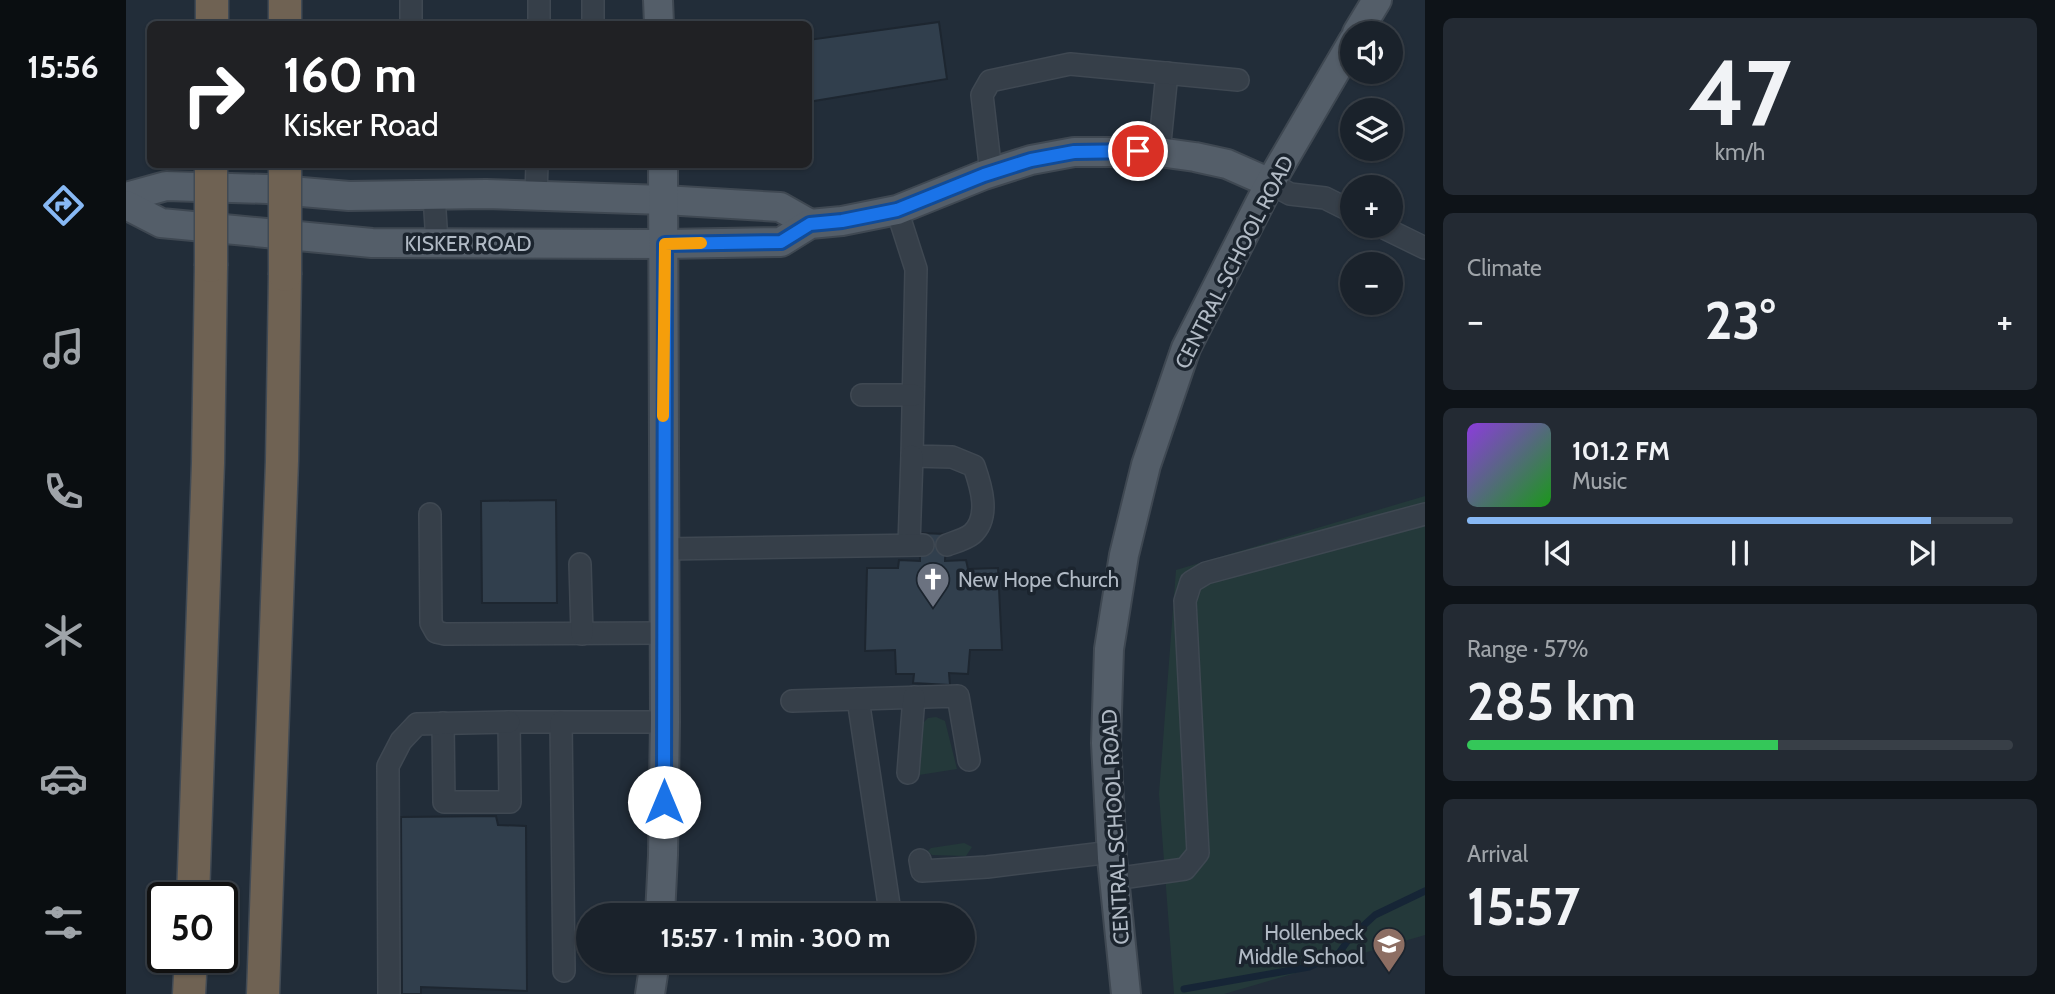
<!DOCTYPE html>
<meta charset="utf-8">
<style>
body{margin:0;font-family:Cabin,sans-serif;background:#232a33;color:#f1f3f6;height:100vh;display:flex;flex-direction:column;font-size:26px;white-space:nowrap}
*{box-sizing:border-box;margin:0}
p{font-size:23px;color:#9fa4a9}
.icon{flex:none;width:38px;height:38px;fill:none;stroke:currentColor;stroke-width:2;stroke-linecap:round;stroke-linejoin:round}
.map{position:relative;flex:1;overflow:hidden}
.drawer{display:flex;flex-direction:column;gap:18px;padding:18px;background:#0e1318;width:630px}
.drawer>*{flex:none}
.banner{position:absolute;left:21px;top:21px;width:665px;height:147px;border-radius:10px;box-shadow:0 2px 5px #0004,0 0 0 2px #383f47;background:#202124;color:#fff;overflow:hidden}
.tools{position:absolute;left:1214px;top:21px;display:grid;gap:14px}
.tools a{display:grid;place-items:center;width:63px;height:63px;border-radius:50%;background:#1a222b;box-shadow:0 2px 5px #0004,0 0 0 2px #383f47;font-size:35px}
.speed{position:absolute;left:21px;top:882px;display:flex;gap:14px;font-size:35px;font-weight:700;text-align:center}
.speed>*{display:grid;place-content:center;width:91px;height:91px;border-radius:50%;background:#1a222b;box-shadow:0 2px 5px #0004,0 0 0 2px #383f47;line-height:1}
.speed .limit{border:4px solid #111;border-radius:10px;background:#fff;color:#111}
.pin{position:absolute;display:grid;place-items:center;width:60px;height:60px;color:#fff;margin:-30px;border:4px solid #fff;border-radius:50%;box-shadow:0 2px 7px #0007}
.me{position:absolute;width:77px;margin:-38px;rotate:0deg;stroke-linejoin:round;filter:drop-shadow(0 0 5px #0008)}
.turn{display:flex;align-items:center;gap:24px;height:147px;padding:0 21px;font-size:32px}
.turn .icon{width:91px;height:91px;stroke-width:2.5}
.turn b{display:block;font-size:49px;line-height:60px}
.big{font-size:52px;font-weight:800;line-height:1.1}
.drawer .card{flex:1;display:flex;flex-direction:column;justify-content:center;gap:10px;min-width:0;padding:0 24px;border-radius:10px;background:#232a33}
.drawer .dial{align-items:center;gap:0}
.dial b{font-size:91px;line-height:1}
.song{display:flex;align-items:center;gap:21px}
.cover{width:84px;height:84px;border-radius:10px;background:linear-gradient(135deg,hsl(270 70% 55%),hsl(120 70% 35%))}
.played{height:7px;border-radius:4px;background:linear-gradient(90deg,#87b8f4 85%,#383f47 85%)}
.keys{display:flex;justify-content:space-around;direction:ltr}
.heat{display:flex;justify-content:space-between;align-items:center;font-size:38px;direction:ltr}
.charge{height:10px;border-radius:5px;background:linear-gradient(90deg,#34c759 57%,#383f47 0)}
.trip{position:absolute;left:450px;top:903px;width:399px;height:70px;border-radius:35px;background:#1a222b;box-shadow:0 2px 5px #0004,0 0 0 2px #383f47;font-weight:800;line-height:70px;text-align:center}
main{display:flex;flex:1;min-height:0}
.menu{display:flex;flex-direction:column;width:126px;justify-content:space-around;align-items:center;background:#0a0e11;color:#9fa4a9}
.menu .icon{width:49px;height:49px}
.menu .active{color:#87b8f4}
.menu b{font-size:32px;color:#f1f3f6}
.map>svg:first-child{display:block}
.green{fill:#24393a}
.lines{fill:none;stroke-linecap:round;stroke-linejoin:round}
.stream{stroke:#162536;stroke-width:7}
.building{fill:#313f4d;stroke:#1d2630;stroke-width:2}
.minor-casing{stroke:#3f4852;stroke-width:24}
.major-casing{stroke:#3f4852;stroke-width:32}
.highway-casing{stroke:#414a54;stroke-width:35}
.minor{stroke:#363f49;stroke-width:21}
.major{stroke:#545e69;stroke-width:28}
.highway{stroke:#6f6253;stroke-width:32}
.highway-bridge-casing{stroke:#414a54;stroke-width:35;stroke-linecap:butt}
.highway-bridge{stroke:#6f6253;stroke-width:32}
.route-casing{stroke:#114b97;stroke-width:18}
.route{stroke:#1a73e8;stroke-width:12}
.slow{stroke:#f59e0b;stroke-width:12}
.labels{text-anchor:middle;dominant-baseline:central;stroke-width:7;stroke-linejoin:round;paint-order:stroke}
.street-label{font-size:21px;fill:#b1bac5;stroke:#1b242e}
.poi-label{font-size:21px;fill:#b1bac5;stroke:#1b242e;text-anchor:start}
</style>
<main>
<nav class="menu">
<b>15:56</b>
<svg class="icon active" aria-label="directions" viewBox="0 0 24 24"><path d="M12 3l9 9-9 9-9-9zM9 14v-3h6M13 9l2 2-2 2"/></svg>
<svg class="icon" aria-label="music" viewBox="0 0 24 24"><path d="M9 18V5l10-2v13"/><circle cx="6" cy="18" r="3"/><circle cx="16" cy="16" r="3"/></svg>
<svg class="icon" aria-label="phone" viewBox="0 0 24 24"><path d="M5 4h4l2 5-3 2q2 4 5 5l2-3 5 2v4C11 20 4 13 5 4z"/></svg>
<svg class="icon" aria-label="climate" viewBox="0 0 24 24"><path d="M12 3v18M4 7l16 10M4 17L20 7"/></svg>
<svg class="icon" aria-label="car" viewBox="0 0 24 24"><path d="M5 17H2v-5l4-1 3-4h7l3 4 3 1v5h-3M9 17h6M6 11h13"/><circle cx="7" cy="17" r="2"/><circle cx="17" cy="17" r="2"/></svg>
<svg class="icon" aria-label="filters" viewBox="0 0 24 24"><path d="M4 7h16M4 17h16"/><circle cx="9" cy="7" r="2"/><circle cx="15" cy="17" r="2"/></svg>
</nav>
<div class="map">
<svg width="1299" height="994" viewBox="0 0 1299 994">
<rect width="100%" height="100%" fill="#222d39"/>
<!-- green -->
<g class="green">
<path d="M1299 496V935L1098 994H1048L1033 794 1050 570Z"/>
<path d="M810 717 819 721 831 769 793 775 790 770 794 726 802 718Z"/>
<path d="M838 843 846 847 840 856 806 855 802 851 805 848Z"/>
</g>
<g class="lines">
<!-- stream -->
<path class="stream" d="M1058 989 1183 967 1213 953 1223 939 1249 915 1299 891"/>
</g>
<!-- building -->
<g class="building">
<path d="M813 22 821 79 682 102V40Z"/>
<path d="M430 500 431 603H356L355 501Z"/>
<path d="M794 533 820 534 819 561 840 560 842 569 872 568 876 650H844L842 674 823 673 824 685 787 683 788 674H770L769 650 739 651 741 568H772L773 560 794 561Z"/>
<path d="M370 816 372 825 400 826 401 991 295 987V994H276L275 817Z"/>
</g>
<g class="lines">
<defs>
<g id="minor">
<path d="M285 0V24"/>
<path d="M413 24V0"/>
<path d="M467 24V0"/>
<path d="M1033 152 1041 73"/>
<path d="M865 173 856 95 864 81 944 64 1112 80"/>
<path d="M1144 183 1164 194 1199 198 1227 212"/>
<path d="M308 195 311 243"/>
<path d="M410 196 411 164"/>
<path d="M771 210 790 269 786 456 826 457 848 466C855 486 865 517 846 534 840 539 829 542 821 545"/>
<path d="M1254 226 1299 248"/>
<path d="M736 395H787"/>
<path d="M304 514 305 623 310 632 319 634 537 633"/>
<path d="M783 545 786 456"/>
<path d="M537 549 797 545"/>
<path d="M454 564 456 634"/>
<path d="M732 699 763 905"/>
<path d="M666 701 832 696 843 760"/>
<path d="M317 723 318 802H384L383 722H435"/>
<path d="M782 773 788 697"/>
<path d="M794 860 796 871 861 867 986 852"/>
<path d="M988 879 1059 869 1072 853 1059 601 1065 582 1080 573 1299 514"/>
<path d="M438 971 435 722H539"/>
<path d="M263 994 262 766 275 741 291 724 383 722"/>
</g>
<g id="major">
<path d="M532 0 533 24"/>
<path d="M1231 33 1251 0"/>
<path d="M0 197 40 186 141 189 223 196 360 194 538 200 654 207 684 224"/>
<path d="M0 205 35 223 246 243 539 244 655 242 684 224 716 221 771 210 858 175 905 160 948 152H1033L1069 157 1101 164 1144 183"/>
<path d="M534 915 537 855 539 722 537 164"/>
<path d="M524 994 529 961"/>
<path d="M1000 994 986 858 980 743 983 649 998 555 1020 465 1060 348 1144 183 1227 41"/>
</g>
<g id="highway">
<path d="M159 0V24"/>
<path d="M86 24V0"/>
<path d="M67 898 82 463 85 266"/>
<path d="M63 994 65 957"/>
<path d="M137 994 156 461 159 275"/>
</g>
</defs>
<!-- minor casing -->
<use href="#minor" class="minor-casing"/>
<!-- major casing -->
<use href="#major" class="major-casing"/>
<!-- highway casing -->
<use href="#highway" class="highway-casing"/>
<!-- minor -->
<use href="#minor" class="minor"/>
<!-- major -->
<use href="#major" class="major"/>
<!-- highway -->
<use href="#highway" class="highway"/>
<defs>
<g id="highway-bridge">
<path d="M85 266V164"/>
<path d="M159 275V164"/>
</g>
</defs>
<!-- highway-bridge casing -->
<use href="#highway-bridge" class="highway-bridge-casing"/>
<!-- highway-bridge -->
<use href="#highway-bridge" class="highway-bridge"/>
</g>
<g class="lines">
<defs>
<path id="route" d="M538 802 539 244 655 242 684 224 716 221 771 210 858 175 905 160 948 152 1012 151"/>
</defs>
<!-- route casing -->
<use href="#route" class="route-casing"/>
<!-- route -->
<use href="#route" class="route"/>
<!-- slow -->
<path class="slow" d="M537 416 539 244 575 243"/>
</g>
<!-- icons -->
<defs>
<symbol id="church-pin" viewBox="-11 -11 22 30"><path d="M0 17L-7.5 6A9.5 9.5 0 1 1 7.5 6Z" fill="#6b7280" stroke="#1b242e"/><path d="M-1.2-6h2.4v3.5h3.3v2.4h-3.3V6h-2.4V-.1h-3.3v-2.4h3.3Z" fill="#fff"/></symbol>
<symbol id="school-pin" viewBox="-11 -11 22 30"><path d="M0 17L-7.5 6A9.5 9.5 0 1 1 7.5 6Z" fill="#8d6e63" stroke="#1b242e"/><path d="M0-5L7-2L0 1L-7-2ZM-4 1L0 2.5L4 1V4Q0 6-4 4Z" fill="#fff"/></symbol>
</defs>
<g fill-rule="evenodd">
<use href="#church-pin" x="788" y="560" width="38" height="52"/>
<use href="#school-pin" x="1244" y="925" width="38" height="52"/>
</g>
<g class="labels">
<!-- street labels -->
<g class="street-label">
<text x="342" y="243">KISKER ROAD</text>
<text transform="translate(1108 262) rotate(-63)">CENTRAL SCHOOL ROAD</text>
<text transform="translate(989 827) rotate(-93)">CENTRAL SCHOOL ROAD</text>
</g>
<!-- poi labels -->
<g class="poi-label">
<text x="832" y="579">New Hope Church</text>
<text x="1238" y="932" text-anchor="end">Hollenbeck<tspan x="1238" dy="24">Middle School</tspan></text>
</g>
</g>
</svg>
<div class="tools">
<a><svg class="icon" aria-label="sound" viewBox="0 0 24 24"><path d="M4 9h4l5-4v14l-5-4H4zM17 9q2 3 0 6"/></svg></a>
<a><svg class="icon" aria-label="layers" viewBox="0 0 24 24"><path d="M12 4l9 5-9 5-9-5zM3 14l9 5 9-5"/></svg></a>
<a>+</a>
<a>−</a>
</div>
<div class="speed"><div class="limit">50</div></div>
<div class="pin" style="left:1012px;top:151px;background:#d93025"><svg class="icon" aria-label="arrive" viewBox="0 0 24 24"><path d="M6 21V4h12l-3 4 3 4H6"/></svg></div>
<svg class="me" style="left:538px;top:802px" viewBox="-20 -20 40 40"><circle r="19" fill="#fff"/><path d="M0-13L10 11 0 6-10 11z" fill="#1a73e8"/></svg>
<div class="trip">15:57 · 1 min · 300 m</div>
<div class="banner">
<div class="turn"><svg class="icon" aria-label="right" viewBox="0 0 24 24"><path d="M7 20v-9h11M14 6l5 5-5 5"/></svg><div><b>160 m</b>Kisker Road</div></div>
</div>
</div>
<section class="drawer">
<div class="card dial"><b>47</b><p>km/h</p></div>
<div class="card"><p>Climate</p>
<div class="heat"><a>−</a><b class="big">23°</b><a>+</a></div>
</div>
<div class="card">
<div class="song"><i class="cover"></i><div><b>101.2 FM</b><p>Music</p></div></div>
<div class="played"></div>
<div class="keys"><svg class="icon" aria-label="previous" viewBox="0 0 24 24"><path d="M18 5L8 12l10 7zM5 5v14"/></svg><svg class="icon" aria-label="pause" viewBox="0 0 24 24"><path d="M8 5v14M16 5v14"/></svg><svg class="icon" aria-label="next" viewBox="0 0 24 24"><path d="M6 5l10 7-10 7zM19 5v14"/></svg></div>
</div>
<div class="card"><p>Range · 57%</p><b class="big">285 km</b><div class="charge"></div></div>
<div class="card"><p>Arrival</p><b class="big">15:57</b></div>
</section>
</main>
